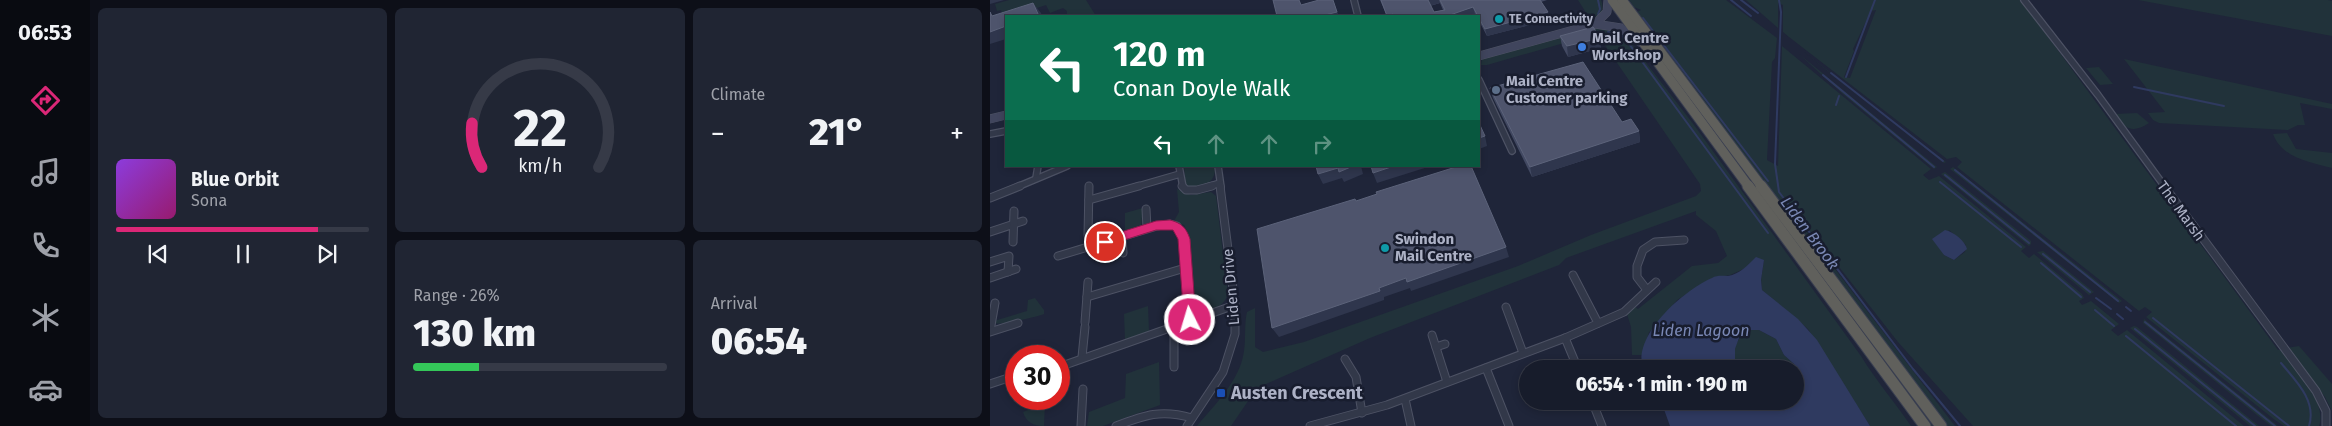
<!DOCTYPE html>
<meta charset="utf-8">
<style>
body{margin:0;font-family:"Fira Sans",sans-serif;background:#202533;color:#f1f3f6;height:100vh;display:flex;flex-direction:column;font-size:19px;white-space:nowrap}
*{box-sizing:border-box;margin:0}
p{font-size:16px;color:#9ea1a9}
.icon{flex:none;width:28px;height:28px;fill:none;stroke:currentColor;stroke-width:2;stroke-linecap:round;stroke-linejoin:round}
.map{position:relative;flex:1;overflow:hidden}
.details{display:flex;flex-direction:column;gap:8px;padding:8px;background:#0d0f18;width:900px}
.details>*{flex:none}
.top-card{position:absolute;left:15px;top:15px;width:475px;height:152px;border-radius:0px;box-shadow:0 2px 8px #0003,0 0 0 1px #363a47;background:#0b6e4f;color:#fff;overflow:hidden}
.speed{position:absolute;left:15px;top:345px;display:flex;gap:10px;font-size:25px;font-weight:700;text-align:center}
.speed>*{display:grid;place-content:center;width:65px;height:65px;border-radius:50%;background:#171c2b;box-shadow:0 2px 8px #0003,0 0 0 1px #363a47;line-height:1}
.speed .limit{border:8px solid #d22;background:#fff;color:#111}
.pin{position:absolute;display:grid;place-items:center;width:42px;height:42px;color:#fff;margin:-21px;border:2px solid #fff;border-radius:50%;box-shadow:0 1px 5px #0007}
.me{position:absolute;width:55px;margin:-28px;rotate:355deg;stroke-linejoin:round;filter:drop-shadow(0 0 4px #0008)}
.turn{display:flex;align-items:center;gap:18px;height:105px;padding:0 25px;font-size:22px}
.turn .icon{width:65px;height:65px;stroke-width:2.5}
.turn b{display:block;font-size:35px;line-height:42px}
.lanes{display:flex;align-items:center;height:48px;padding:0 25px;background:#0003;justify-content:center;gap:25px;direction:ltr}
.lanes .off{opacity:.35}
.big{font-size:38px;font-weight:800;line-height:1.1}
.details .widget{flex:1;display:flex;flex-direction:column;justify-content:center;gap:8px;min-width:0;padding:0 18px;border-radius:8px;background:#202533}
.details .dial{align-items:center;gap:0}
.dial svg{height:130px;overflow:visible;fill:none;stroke:#363a47;stroke-width:7;stroke-linecap:round;text-anchor:middle}
.dial text{fill:#f1f3f6;stroke:none}
.song{display:flex;align-items:center;gap:15px}
.cover{width:60px;height:60px;border-radius:8px;background:linear-gradient(135deg,hsl(270 70% 55%),hsl(320 70% 35%))}
.played{height:5px;border-radius:2px;background:linear-gradient(90deg,#db2777 80%,#363a47 80%)}
.keys{display:flex;justify-content:space-around;direction:ltr}
.heat{display:flex;justify-content:space-between;align-items:center;font-size:28px;direction:ltr}
.charge{height:8px;border-radius:4px;background:linear-gradient(90deg,#34c759 26%,#363a47 0)}
.details .tiles{flex:1;display:grid;gap:8px;grid-template-columns:repeat(3,1fr)}
.widget:first-child{grid-row:span 2}
.trip{position:absolute;left:529px;top:360px;width:285px;height:50px;border-radius:25px;background:#171c2b;box-shadow:0 2px 8px #0003,0 0 0 1px #363a47;font-weight:800;line-height:50px;text-align:center}
main{display:flex;flex:1;min-height:0}
.tabs{display:flex;flex-direction:column;width:90px;justify-content:space-around;align-items:center;background:#090b11;color:#9ea1a9}
.tabs .icon{width:35px;height:35px}
.tabs .on{color:#db2777}
.tabs b{font-size:22px;color:#f1f3f6}
.map>svg:first-child{display:block}
.green{fill:#21323a;fill-rule:evenodd}
.water{fill:#2f3a60}
.lines{fill:none;stroke-linecap:round;stroke-linejoin:round}
.stream{stroke:#2f3a60;stroke-width:2}
.minor-far1-casing{stroke:#4d5264;stroke-width:8}
.minor-casing{stroke:#4d5264;stroke-width:9}
.secondary-casing{stroke:#4d5264;stroke-width:9}
.trunk-far1-casing{stroke:#3a3f51;stroke-width:11}
.trunk-casing{stroke:#3a3f51;stroke-width:13}
.minor-far1{stroke:#323849;stroke-width:5.5}
.minor{stroke:#323849;stroke-width:7}
.secondary{stroke:#40455d;stroke-width:8}
.trunk-far1{stroke:#60605c;stroke-width:9}
.trunk{stroke:#60605c;stroke-width:11}
.wall{fill:#424962;fill-rule:evenodd}
.shaded-wall{fill:#2f364d}
.building{fill:#4e546c;stroke:#5c637a}
.route{fill:#db2777;stroke:#8e194d}
.culture-dot{fill:#0f9aa8;stroke:#181d2e;stroke-width:2}
.shop-dot{fill:#3f7fe0;stroke:#181d2e;stroke-width:2}
.service-dot{fill:#5c6f8a;stroke:#181d2e;stroke-width:2}
.transit-dot{fill:#1a4fb4;stroke:#181d2e;stroke-width:2}
.labels{text-anchor:middle;dominant-baseline:central;stroke-width:5;stroke-linejoin:round;paint-order:stroke}
.far-poi-label{font-size:12px;font-weight:bold;fill:#adb2c6;stroke:#181d2e;text-anchor:start}
.poi-label{font-size:15px;font-weight:bold;fill:#adb2c6;stroke:#181d2e;text-anchor:start}
.street-label{font-size:15px;fill:#adb2c6;stroke:#181d2e}
.water-label{font-size:16px;font-style:italic;fill:#7a88b5;stroke:#181d2e}
.near-poi-label{font-size:18px;font-weight:bold;fill:#adb2c6;stroke:#181d2e;text-anchor:start}
</style>
<main>
<nav class="tabs">
<b>06:53</b>
<svg class="icon on" aria-label="directions" viewBox="0 0 24 24"><path d="M12 3l9 9-9 9-9-9zM9 14v-3h6M13 9l2 2-2 2"/></svg>
<svg class="icon" aria-label="music" viewBox="0 0 24 24"><path d="M9 18V5l10-2v13"/><circle cx="6" cy="18" r="3"/><circle cx="16" cy="16" r="3"/></svg>
<svg class="icon" aria-label="phone" viewBox="0 0 24 24"><path d="M5 4h4l2 5-3 2q2 4 5 5l2-3 5 2v4C11 20 4 13 5 4z"/></svg>
<svg class="icon" aria-label="climate" viewBox="0 0 24 24"><path d="M12 3v18M4 7l16 10M4 17L20 7"/></svg>
<svg class="icon" aria-label="car" viewBox="0 0 24 24"><path d="M5 17H2v-5l4-1 3-4h7l3 4 3 1v5h-3M9 17h6M6 11h13"/><circle cx="7" cy="17" r="2"/><circle cx="17" cy="17" r="2"/></svg>
</nav>
<section class="details">
<div class="tiles">
<div class="widget">
<div class="song"><i class="cover"></i><div><b>Blue Orbit</b><p>Sona</p></div></div>
<div class="played"></div>
<div class="keys"><svg class="icon" aria-label="previous" viewBox="0 0 24 24"><path d="M18 5L8 12l10 7zM5 5v14"/></svg><svg class="icon" aria-label="pause" viewBox="0 0 24 24"><path d="M8 5v14M16 5v14"/></svg><svg class="icon" aria-label="next" viewBox="0 0 24 24"><path d="M6 5l10 7-10 7zM19 5v14"/></svg></div>
</div>
<div class="widget dial"><svg viewBox="0 0 100 80">
<path d="M14 69A42 42 0 1 1 86 69"/>
<path d="M14 69A42 42 0 0 1 8 42" stroke="#db2777"/>
<text x="50" y="56" font-size="32" font-weight="700">22</text>
<text x="50" y="72" font-size="11">km/h</text>
</svg></div>
<div class="widget"><p>Climate</p>
<div class="heat"><a>−</a><b class="big">21°</b><a>+</a></div>
</div>
<div class="widget"><p>Range · 26%</p><b class="big">130 km</b><div class="charge"></div></div>
<div class="widget"><p>Arrival</p><b class="big">06:54</b></div>
</div>
</section>
<div class="map">
<svg width="1342" height="426" viewBox="0 0 1342 426">
<rect width="100%" height="100%" fill="#1f2539"/>
<!-- green -->
<g class="green">
<path d="M19 0H96L106 16H77V11L73 8 60 13 56 5 14 19 11 10 7 11 5 4Z"/>
<path d="M588 0H611C615 10 610 16 603 22L489 53 590 25 595 11Z"/>
<path d="M625 0H629L945 426H940Z"/>
<path d="M639 0H736L787 38 785 58 782 62 777 160 788 166 792 46 941 169 933 175 939 180 949 176 1036 247 1031 251 1039 258 1044 254 1092 294 1094 298 1089 301 1092 305 1101 301 1129 324 1121 330 1128 336 1137 330 1254 426H983L908 342 824 235 816 231 965 426H957L649 18 650 17 647 12 651 10 644 7ZM959 230 976 245 975 252 964 260 954 255 952 251Z"/>
<path d="M756 0H1031L1288 350H1291C1304 368 1338 402 1329 426H1294L1285 420 1156 317 1162 312 1155 307 1149 311 967 167 972 162 966 157 957 159 799 37 793 32V5L788 3V28ZM886 10 860 78 854 77 864 51 863 49 881 11Z"/>
<path d="M1148 0H1338L1342 1V36Z"/>
<path d="M605 28C617 28 628 30 637 38L704 125 871 356C886 381 905 402 921 426H880L818 329 772 290 771 280 774 260 740 275 723 278 687 300 665 328 659 332 652 355H642L641 327 637 314 644 306 648 309 702 266 728 263 737 256 726 231 706 215V211L576 258 569 265 380 338 267 388 241 426H207C225 404 250 381 254 351 256 338 254 325 257 312L265 308V347L273 352 314 342 528 266 601 235 706 196 711 191 710 184 610 38 581 41 497 65H491L492 59Z"/>
<path d="M814 52 956 162 954 163Z"/>
<path d="M809 54 947 167 944 169 853 94Z"/>
<path d="M1134 59 1342 104V109L1310 103 1315 125H1308L1298 130 1169 123 1163 120 1158 113 1175 112Z"/>
<path d="M1109 67 1123 84 1110 85 1096 68Z"/>
<path d="M1147 113 1159 123C1142 134 1135 129 1125 114Z"/>
<path d="M1297 133 1306 149 1342 153V168C1319 162 1292 158 1283 134Z"/>
<path d="M194 166H225C227 183 210 191 196 186L193 180 195 179Z"/>
<path d="M963 167 1132 301 1129 303 960 169Z"/>
<path d="M955 172 1041 241V244L1039 246 951 174Z"/>
<path d="M187 189 201 195 221 192 226 196 238 294C233 308 222 311 208 312L203 305 197 231 194 225 184 221 189 212Z"/>
<path d="M153 208 151 227 135 233V213Z"/>
<path d="M1053 251 1104 292 1099 295 1047 252Z"/>
<path d="M45 298 54 310V314C46 317 10 326 5 323L4 321 37 311 38 300Z"/>
<path d="M158 306 159 331 135 340 134 314Z"/>
<path d="M1154 319 1288 426H1281L1267 415 1153 323Z"/>
<path d="M1144 326 1147 327 1269 426H1260L1248 416 1140 328Z"/>
<path d="M759 330H769L786 339 794 355 804 364 807 375 805 391V369H745C743 351 744 339 759 330Z"/>
<path d="M1309 346 1342 384V411L1335 397 1296 348Z"/>
<path d="M169 362 170 405 113 426H97L99 412 135 398 136 374Z"/>
<path d="M55 403 54 426C43 426 36 422 33 412Z"/>
</g>
<!-- water -->
<g class="water">
<path d="M955 230C964 232 975 241 977 249L964 260 954 255 942 239Z"/>
<path d="M766 257 774 260 771 280 772 290 808 319 827 340 880 426H680L671 401H764L775 406 805 401 807 386 806 370 804 364 794 355 786 339 769 330H759L750 335 745 349V369H653C642 335 694 290 722 278 727 275 733 276 738 276 750 274 758 265 766 257Z"/>
</g>
<g class="lines">
<!-- stream -->
<g class="stream">
<path d="M608 0 610 9 608 14"/>
<path d="M741 0 761 16"/>
<path d="M751 0 768 13"/>
<path d="M789 0 791 12 785 164 789 192 923 369 970 426"/>
<path d="M653 18 778 181"/>
<path d="M618 32 634 37 778 233"/>
<path d="M841 73 953 161"/>
<path d="M833 75 944 167"/>
<path d="M856 77 885 0"/>
<path d="M1144 87 1234 106"/>
<path d="M846 105 849 96"/>
<path d="M965 170 1128 301"/>
<path d="M955 175 1039 243"/>
<path d="M950 182 1031 247"/>
<path d="M1053 254 1100 292"/>
<path d="M1051 263 1091 297"/>
<path d="M1106 298 1121 309"/>
<path d="M1136 307 1141 311"/>
<path d="M1105 310 1124 326"/>
<path d="M1127 314 1133 319"/>
<path d="M1163 318 1299 426"/>
<path d="M1155 322 1285 426"/>
<path d="M1145 329 1265 426"/>
<path d="M1136 336 1246 426"/>
<path d="M1291 363C1306 381 1327 401 1319 426"/>
</g>
<defs>
<g id="minor-far1">
<path d="M364 0 368 16"/>
<path d="M1034 0 1108 95 1175 187"/>
<path d="M489 80 522 151"/>
<path d="M0 134 16 131"/>
<path d="M189 166 193 187"/>
<path d="M228 166 231 187"/>
<path d="M46 178 48 166"/>
<path d="M27 187 77 166"/>
<path d="M145 187 190 174"/>
<path d="M217 187 230 183"/>
</g>
<g id="minor">
<path d="M192 186 196 190H207L222 186"/>
<path d="M1174 186 1326 391 1336 411V426"/>
<path d="M0 198 30 186"/>
<path d="M99 200 149 186"/>
<path d="M156 209 157 228"/>
<path d="M0 232 33 221"/>
<path d="M98 235 99 186"/>
<path d="M132 236 133 253"/>
<path d="M23 242 24 211"/>
<path d="M68 256 167 226 180 224 187 226 194 239 200 320"/>
<path d="M0 262 19 256 18 272"/>
<path d="M583 275 608 323"/>
<path d="M0 278 26 269"/>
<path d="M657 290 647 277V266L653 250 665 242 694 240"/>
<path d="M97 297 195 268"/>
<path d="M516 307 533 353"/>
<path d="M95 322 98 282"/>
<path d="M184 326V367"/>
<path d="M0 331 5 303"/>
<path d="M0 332 28 323"/>
<path d="M442 335 457 382"/>
<path d="M575 338 588 369"/>
<path d="M446 347 455 344"/>
<path d="M92 357 95 327"/>
<path d="M355 359 366 377 372 413"/>
<path d="M69 367 245 305"/>
<path d="M496 368 519 426"/>
<path d="M0 384 18 378"/>
<path d="M415 399 421 426"/>
<path d="M602 401 612 426"/>
<path d="M91 426 93 389"/>
<path d="M126 426C155 415 171 409 202 418"/>
<path d="M197 426 233 372 245 334V305L230 186"/>
<path d="M320 426 397 405 575 338 634 312 666 282"/>
</g>
<g id="secondary">
<path d="M605 24 617 12 618 0"/>
<path d="M489 56 605 24 631 28 651 43"/>
<path d="M0 119 16 115"/>
</g>
<g id="trunk-far1">
<path d="M622 0 759 187"/>
<path d="M632 0 772 187"/>
</g>
<g id="trunk">
<path d="M758 186 935 426"/>
<path d="M771 186 951 426"/>
</g>
</defs>
<!-- minor-far1 casing -->
<use href="#minor-far1" class="minor-far1-casing"/>
<!-- minor casing -->
<use href="#minor" class="minor-casing"/>
<!-- secondary casing -->
<use href="#secondary" class="secondary-casing"/>
<!-- trunk-far1 casing -->
<use href="#trunk-far1" class="trunk-far1-casing"/>
<!-- trunk casing -->
<use href="#trunk" class="trunk-casing"/>
<!-- minor-far1 -->
<use href="#minor-far1" class="minor-far1"/>
<!-- minor -->
<use href="#minor" class="minor"/>
<!-- secondary -->
<use href="#secondary" class="secondary"/>
<!-- trunk-far1 -->
<use href="#trunk-far1" class="trunk-far1"/>
<!-- trunk -->
<use href="#trunk" class="trunk"/>
</g>
<!-- wall -->
<g class="wall">
<path d="M390 0H557L551 2 558 12 559 20 497 36 489 21V16H486L485 14 480 16H397ZM450 3 453 10 444 12 440 6Z"/>
<path d="M570 36 611 48 578 57 572 46Z"/>
<path d="M500 88 632 122 649 131 650 142 542 177 503 98Z"/>
</g>
<!-- shaded-wall -->
<g class="shaded-wall">
<path d="M0 0H14L0 4Z"/>
<path d="M343 0 349 16H331Z"/>
<path d="M437 0H449L450 3 439 6Z"/>
<path d="M43 3 51 13 52 16H47Z"/>
<path d="M483 7 485 14 480 16H460V15Z"/>
<path d="M558 12 559 20 497 36 495 29Z"/>
<path d="M16 26V39L0 44V32Z"/>
<path d="M611 38V48L578 57 577 46Z"/>
<path d="M649 131 650 142 542 177 540 167Z"/>
<path d="M495 136 497 146 489 149V138Z"/>
<path d="M363 166H371L373 174 354 182 352 178 333 184 328 174 348 168Z"/>
<path d="M404 166H441L387 183 383 173Z"/>
<path d="M516 247 519 257 421 291 420 288 394 297V300L289 337 282 328 416 278Z"/>
</g>
<!-- building -->
<g class="building">
<path d="M283 0H309L311 5 329 0H343L347 12 331 16H287Z"/>
<path d="M391 0H438L444 12 455 10 450 0H550L558 12 495 29 483 7 460 15 461 16H404L403 14 397 16Z"/>
<path d="M43 3 49 16H16V26L0 32V12L2 16Z"/>
<path d="M603 27 611 38 577 46 570 36Z"/>
<path d="M593 62 632 122 641 119 649 131 540 167 500 88Z"/>
<path d="M489 123 495 136 489 138Z"/>
<path d="M326 166H363L349 172 348 168 328 174Z"/>
<path d="M381 166H404L383 173Z"/>
<path d="M469 166H481L516 247 417 282 416 278 389 288 390 291 282 328 267 229 365 199 366 201 387 194 386 192Z"/>
</g>
<!-- route -->
<path class="route" d="M180 220C191 223 196 227 200 239L206 320 205 324H195L194 320 188 239 183 230H166L115 246 109 242 115 237 166 221Z"/>
<!-- markers -->
<g class="culture-dot">
<circle cx="509" cy="19" r="5"/>
<circle cx="395" cy="248" r="5"/>
</g>
<circle class="shop-dot" cx="592" cy="47" r="5"/>
<circle class="service-dot" cx="506" cy="90" r="5"/>
<rect class="transit-dot" x="226" y="388" width="10" height="10" rx="2.5"/>
<g class="labels">
<!-- far-poi labels -->
<g class="far-poi-label">
<text x="519" y="19">TE Connectivity</text>
</g>
<!-- poi labels -->
<g class="poi-label">
<text x="602" y="38">Mail Centre<tspan x="602" dy="17">Workshop</tspan></text>
<text x="516" y="81">Mail Centre<tspan x="516" dy="17">Customer parking</tspan></text>
<text x="405" y="239">Swindon<tspan x="405" dy="17">Mail Centre</tspan></text>
</g>
<!-- street labels -->
<g class="street-label">
<text transform="translate(1191 211) rotate(54)">The Marsh</text>
<text transform="translate(241 287) rotate(-95)">Liden Drive</text>
</g>
<!-- water labels -->
<g class="water-label">
<text transform="translate(820 233) rotate(53)">Liden Brook</text>
<text x="711" y="330">Liden Lagoon</text>
</g>
<!-- near-poi labels -->
<g class="near-poi-label">
<text x="241" y="393">Austen Crescent</text>
</g>
</g>
</svg>
<div class="speed"><div class="limit">30</div></div>
<div class="pin" style="left:115px;top:242px;background:#d93025"><svg class="icon" aria-label="arrive" viewBox="0 0 24 24"><path d="M6 21V4h12l-3 4 3 4H6"/></svg></div>
<svg class="me" style="left:200px;top:320px" viewBox="-20 -20 40 40"><circle r="17" fill="#db2777" stroke="#fff" stroke-width="3"/><path d="M0-11L8 9 0 5-8 9z" fill="#fff"/></svg>
<div class="trip">06:54 · 1 min · 190 m</div>
<div class="top-card">
<div class="turn"><svg class="icon" aria-label="left" viewBox="0 0 24 24"><path d="M17 20v-9H6M10 6l-5 5 5 5"/></svg><div><b>120 m</b>Conan Doyle Walk</div></div>
<div class="lanes"><svg class="icon" aria-label="left" viewBox="0 0 24 24"><path d="M17 20v-9H6M10 6l-5 5 5 5"/></svg><svg class="icon off" aria-label="ahead" viewBox="0 0 24 24"><path d="M12 20V5M6 11l6-6 6 6"/></svg><svg class="icon off" aria-label="ahead" viewBox="0 0 24 24"><path d="M12 20V5M6 11l6-6 6 6"/></svg><svg class="icon off" aria-label="right" viewBox="0 0 24 24"><path d="M7 20v-9h11M14 6l5 5-5 5"/></svg></div>
</div>
</div>
</main>
